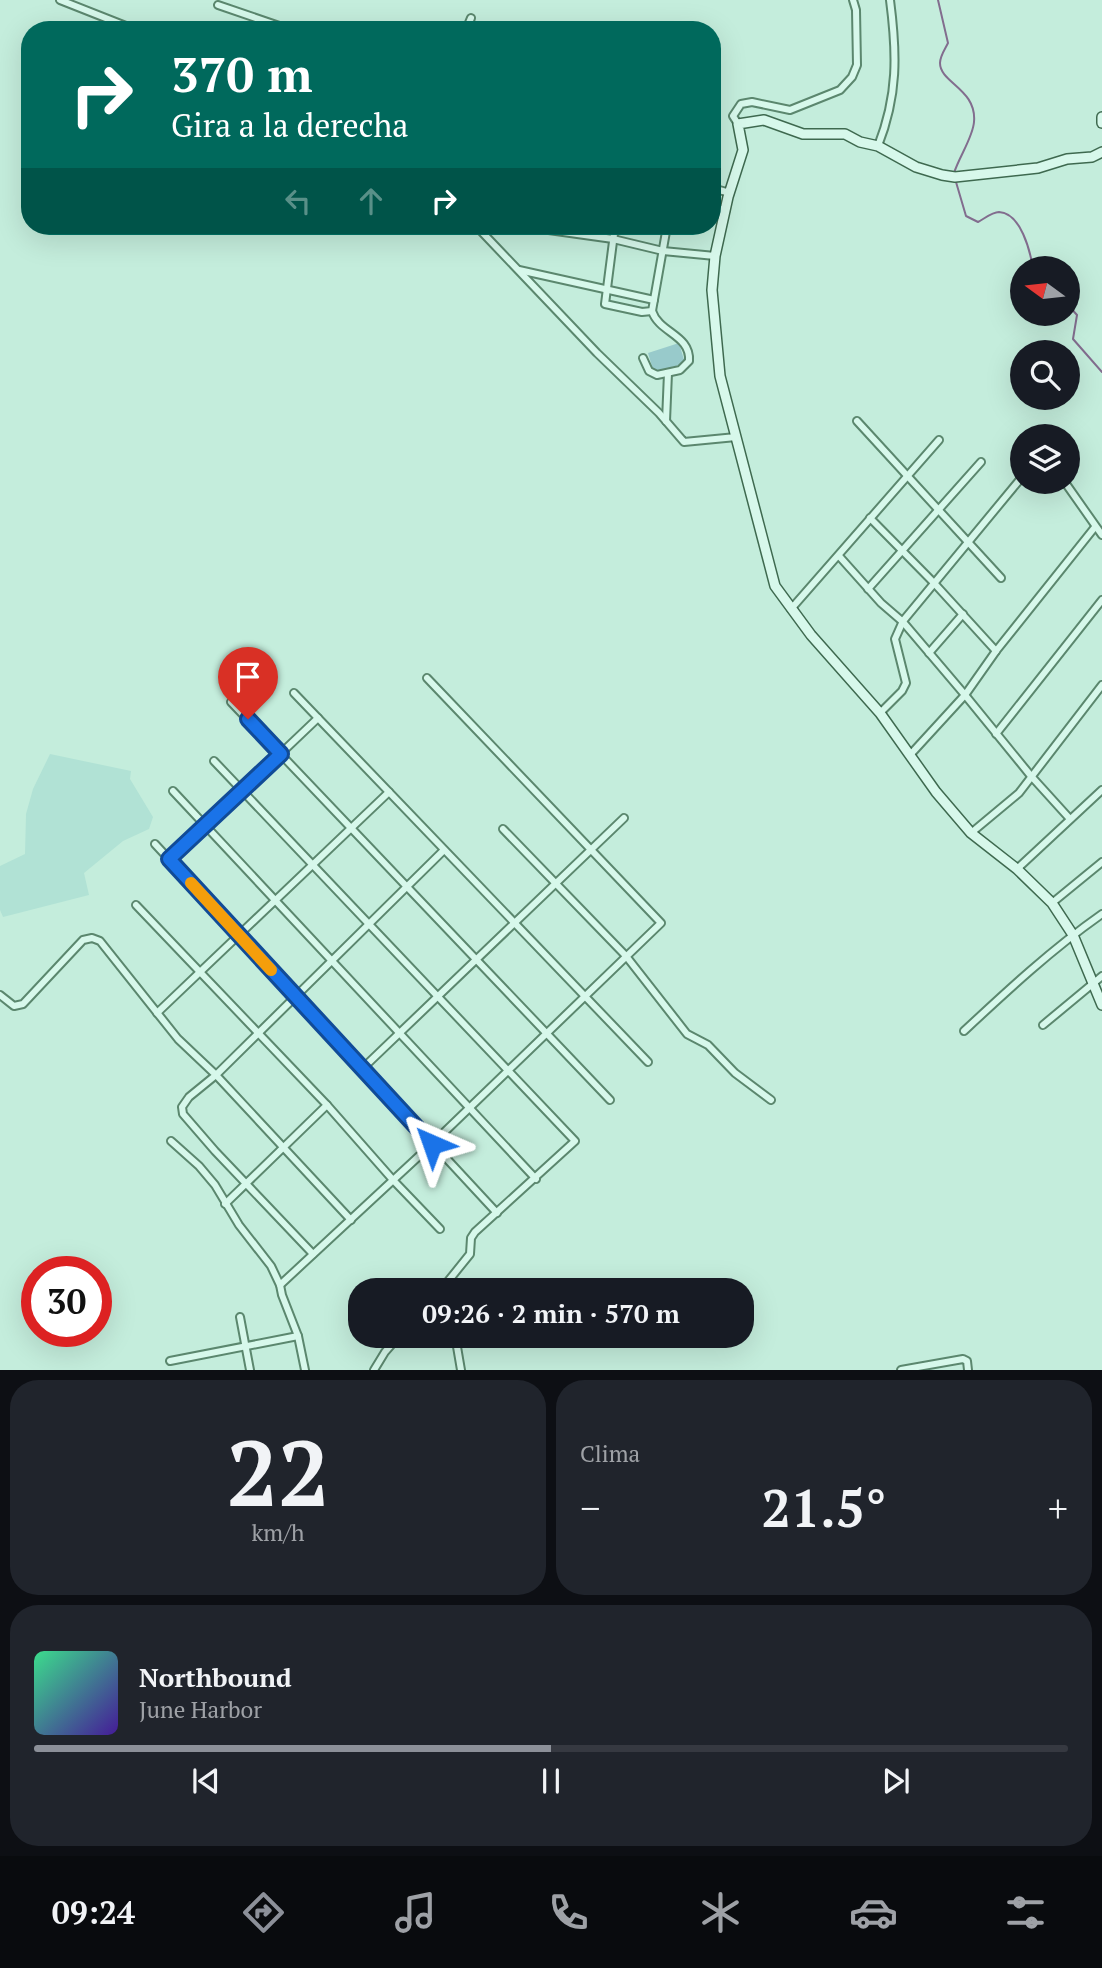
<!DOCTYPE html>
<html lang="es">
<meta charset="utf-8">
<style>
body{margin:0;font-family:"PT Serif",serif;background:#20242c;color:#f1f3f6;height:100vh;display:flex;flex-direction:column;font-size:26px;white-space:nowrap}
*{box-sizing:border-box;margin:0}
p{font-size:23px;color:#9ea1a6}
.icon{flex:none;width:38px;height:38px;fill:none;stroke:currentColor;stroke-width:2;stroke-linecap:round;stroke-linejoin:round}
.map{position:relative;height:1370px;overflow:hidden}
.drawer{display:flex;flex-direction:column;gap:10px;padding:10px;background:#0d0f14;flex:1}
.drawer>*{flex:none}
.top-card{position:absolute;left:21px;top:21px;width:700px;height:214px;border-radius:28px;box-shadow:0 7px 28px #0002;background:#00695c;color:#fff;overflow:hidden}
.needle{width:46px;rotate:285deg}
.tools{position:absolute;left:1010px;top:256px;display:grid;gap:14px}
.tools a{display:grid;place-items:center;width:70px;height:70px;border-radius:50%;background:#171b24;box-shadow:0 7px 28px #0002;font-size:35px}
.speed{position:absolute;left:21px;top:1256px;display:flex;gap:14px;font-size:35px;font-weight:700;text-align:center}
.speed>*{display:grid;place-content:center;width:91px;height:91px;border-radius:50%;background:#171b24;box-shadow:0 7px 28px #0002;line-height:1}
.speed .limit{border:10px solid #d22;background:#fff;color:#111}
.pin{position:absolute;display:grid;place-items:center;width:60px;height:60px;color:#fff;margin:-72px -30px;border-radius:50% 50% 50% 0;rotate:-45deg;box-shadow:0 0 7px #0007}
.pin .icon{rotate:45deg}
.me{position:absolute;width:77px;margin:-38px;rotate:317deg;stroke-linejoin:round;filter:drop-shadow(0 0 5px #0008)}
.turn{display:flex;align-items:center;gap:24px;height:147px;padding:0 35px;font-size:32px}
.turn .icon{width:91px;height:91px;stroke-width:2.5}
.turn b{display:block;font-size:49px;line-height:60px}
.lanes{display:flex;align-items:center;height:66px;padding:0 35px;background:#0003;justify-content:center;gap:35px;direction:ltr}
.lanes .off{opacity:.35}
.big{font-size:52px;font-weight:800;line-height:1.1}
.drawer .card{flex:1;display:flex;flex-direction:column;justify-content:center;gap:10px;min-width:0;padding:0 24px;border-radius:28px;background:#20242c}
.drawer .dial{align-items:center;gap:0}
.dial b{font-size:91px;line-height:1}
.song{display:flex;align-items:center;gap:21px}
.cover{width:84px;height:84px;border-radius:10px;background:linear-gradient(135deg,hsl(150 70% 55%),hsl(260 70% 35%))}
.played{height:7px;border-radius:4px;background:linear-gradient(90deg,#8c9099 50%,#363941 50%)}
.keys{display:flex;justify-content:space-around;direction:ltr}
.heat{display:flex;justify-content:space-between;align-items:center;font-size:38px;direction:ltr}
.drawer .tiles{flex:1;display:grid;gap:10px;grid-template-columns:1fr 1fr}
.card:last-child{grid-column:span 2}
.trip{position:absolute;left:348px;top:1278px;width:406px;height:70px;border-radius:28px;background:#171b24;box-shadow:0 7px 28px #0002;font-weight:800;line-height:70px;text-align:center}
.menu{display:flex;height:112px;justify-content:space-around;align-items:center;background:#090b0e;color:#9ea1a6}
.menu .icon{width:49px;height:49px}
.menu .on{color:#8c9099}
.menu b{font-size:32px;color:#f1f3f6}
.map>svg:first-child{display:block}
.farmland{fill:#b1e2d5}
.green{fill:#98cacb}
.lines{fill:none;stroke-linecap:round;stroke-linejoin:round}
.stream{stroke:#826d8e;stroke-width:2}
.street-casing{stroke:#5b876e;stroke-width:10}
.secondary-casing{stroke:#3e694f;stroke-width:12}
.street{stroke:#d7f8eb;stroke-width:6}
.secondary{stroke:#d7f8eb;stroke-width:9}
.route-casing{stroke:#114b97;stroke-width:18}
.route{stroke:#1a73e8;stroke-width:12}
.slow{stroke:#f59e0b;stroke-width:12}
</style>
<div class="map">
<svg width="1102" height="1370" viewBox="0 0 1102 1370">
<rect width="100%" height="100%" fill="#c4eddc"/>
<!-- farmland -->
<path class="farmland" d="M50 754 131 771 130 779 153 817 149 829 123 841 84 873 89 895 3 917 0 910V866L25 854 26 814 33 789Z"/>
<!-- green -->
<path class="green" d="M679 343 685 363 654 373 648 353Z"/>
<g class="lines">
<!-- stream -->
<g class="stream">
<path d="M938 0 948 43C945 49 940 56 940 63 940 83 977 89 974 122 973 137 959 157 954 173"/>
<path d="M956 182 966 216 978 222C984 219 992 212 999 212 1021 213 1030 251 1033 268"/>
<path d="M1068 305 1077 315 1073 339 1102 372"/>
</g>
<defs>
<g id="street">
<path d="M60 0 136 30"/>
<path d="M218 5 291 30"/>
<path d="M466 30 471 18"/>
<path d="M738 124 733 116 741 104 752 102 790 110 840 90 852 77 857 65 856 10 853 0"/>
<path d="M878 146C898 95 897 54 890 0"/>
<path d="M712 188 730 193"/>
<path d="M712 208 726 210"/>
<path d="M479 226 480 230 597 353 659 413 684 442 736 437"/>
<path d="M520 226 613 239 663 251 715 256"/>
<path d="M615 226 605 304 642 312 652 311 667 226"/>
<path d="M519 270 654 300"/>
<path d="M643 358 649 371 657 375 680 370 689 361C691 335 659 333 652 311"/>
<path d="M666 421 668 373"/>
<path d="M857 421 1001 578"/>
<path d="M1064 481 1102 535"/>
<path d="M870 518 934 583 996 651"/>
<path d="M839 556 881 603 903 622 965 695 1031 776 1070 819"/>
<path d="M868 589 981 462"/>
<path d="M791 609 939 440"/>
<path d="M929 653 963 614"/>
<path d="M294 693 648 1062"/>
<path d="M231 702 610 1100"/>
<path d="M880 713 902 691 906 683 895 639 903 621 1022 477"/>
<path d="M996 734 1102 600"/>
<path d="M910 755 965 695 996 651 1095 527"/>
<path d="M214 761 575 1141 475 1232 471 1238 470 1254 441 1290"/>
<path d="M173 791 536 1179"/>
<path d="M503 829 626 956 687 1034 708 1045 735 1073 771 1100"/>
<path d="M971 833 1019 793 1102 685"/>
<path d="M155 844 497 1213"/>
<path d="M169 860 318 718"/>
<path d="M1017 869 1102 790"/>
<path d="M1052 903 1102 862"/>
<path d="M136 905 327 1105 393 1180 440 1229"/>
<path d="M0 995 14 1006 23 1004 83 940 92 938 100 941 178 1039 216 1075 189 1097 182 1107 183 1114 215 1151 313 1254"/>
<path d="M157 1013 389 792"/>
<path d="M1043 1025 1102 976"/>
<path d="M964 1031C1008 990 1052 949 1102 914"/>
<path d="M362 1069 624 818"/>
<path d="M171 1141 199 1166 215 1185 239 1225 271 1266 280 1285 282 1295 298 1336 305 1370"/>
<path d="M225 1204 327 1105"/>
<path d="M351 1220 216 1075 444 850"/>
<path d="M280 1285 432 1144 661 923 427 678"/>
<path d="M240 1317 250 1370"/>
<path d="M455 1335 461 1370"/>
<path d="M170 1361 298 1336"/>
<path d="M374 1370 385 1352 400 1335"/>
<path d="M901 1370 963 1359 967 1361 968 1370"/>
</g>
<g id="secondary">
<path d="M1102 117V123"/>
<path d="M1102 152 1092 157 1067 159 1038 168 955 177 942 175 916 167 878 146 860 142 845 134H803L764 120 738 124 743 150 728 197 715 256 712 290 720 376 775 586 811 635 880 713 936 792 971 833 1017 869 1052 903 1073 935 1102 1005"/>
</g>
</defs>
<!-- street casing -->
<use href="#street" class="street-casing"/>
<!-- secondary casing -->
<use href="#secondary" class="secondary-casing"/>
<!-- street -->
<use href="#street" class="street"/>
<!-- secondary -->
<use href="#secondary" class="secondary"/>
</g>
<g class="lines">
<defs>
<path id="route" d="M248 719 281 754 169 859 432 1144"/>
</defs>
<!-- route casing -->
<use href="#route" class="route-casing"/>
<!-- route -->
<use href="#route" class="route"/>
<!-- slow -->
<path class="slow" d="M191 883 271 970"/>
</g>
</svg>
<div class="tools">
<a><svg class="needle" viewBox="-14 -14 28 28"><path d="M0-13l5 13h-10z" fill="#e53935"/><path d="M0 13l5-13h-10z" fill="#9ea1a6"/></svg></a>
<a><svg class="icon" aria-label="search" viewBox="0 0 24 24"><circle cx="10" cy="10" r="6"/><path d="M15 15l6 6"/></svg></a>
<a><svg class="icon" aria-label="layers" viewBox="0 0 24 24"><path d="M12 4l9 5-9 5-9-5zM3 14l9 5 9-5"/></svg></a>
</div>
<div class="speed"><div class="limit">30</div></div>
<div class="pin" style="left:248px;top:719px;background:#d93025"><svg class="icon" aria-label="arrive" viewBox="0 0 24 24"><path d="M6 21V4h12l-3 4 3 4H6"/></svg></div>
<svg class="me" style="left:432px;top:1144px" viewBox="-20 -20 40 40"><path d="M0-17L14 15 0 8-14 15z" fill="#1a73e8" stroke="#fff" stroke-width="4"/></svg>
<div class="trip">09:26 · 2 min · 570 m</div>
<div class="top-card">
<div class="turn"><svg class="icon" aria-label="right" viewBox="0 0 24 24"><path d="M7 20v-9h11M14 6l5 5-5 5"/></svg><div><b>370 m</b>Gira a la derecha</div></div>
<div class="lanes"><svg class="icon off" aria-label="left" viewBox="0 0 24 24"><path d="M17 20v-9H6M10 6l-5 5 5 5"/></svg><svg class="icon off" aria-label="ahead" viewBox="0 0 24 24"><path d="M12 20V5M6 11l6-6 6 6"/></svg><svg class="icon" aria-label="right" viewBox="0 0 24 24"><path d="M7 20v-9h11M14 6l5 5-5 5"/></svg></div>
</div>
</div>
<section class="drawer">
<div class="tiles">
<div class="card dial"><b>22</b><p>km/h</p></div>
<div class="card"><p>Clima</p>
<div class="heat"><a>−</a><b class="big">21.5°</b><a>+</a></div>
</div>
<div class="card">
<div class="song"><i class="cover"></i><div><b>Northbound</b><p>June Harbor</p></div></div>
<div class="played"></div>
<div class="keys"><svg class="icon" aria-label="previous" viewBox="0 0 24 24"><path d="M18 5L8 12l10 7zM5 5v14"/></svg><svg class="icon" aria-label="pause" viewBox="0 0 24 24"><path d="M8 5v14M16 5v14"/></svg><svg class="icon" aria-label="next" viewBox="0 0 24 24"><path d="M6 5l10 7-10 7zM19 5v14"/></svg></div>
</div>
</div>
</section>
<nav class="menu">
<b>09:24</b>
<svg class="icon on" aria-label="directions" viewBox="0 0 24 24"><path d="M12 3l9 9-9 9-9-9zM9 14v-3h6M13 9l2 2-2 2"/></svg>
<svg class="icon" aria-label="music" viewBox="0 0 24 24"><path d="M9 18V5l10-2v13"/><circle cx="6" cy="18" r="3"/><circle cx="16" cy="16" r="3"/></svg>
<svg class="icon" aria-label="phone" viewBox="0 0 24 24"><path d="M5 4h4l2 5-3 2q2 4 5 5l2-3 5 2v4C11 20 4 13 5 4z"/></svg>
<svg class="icon" aria-label="climate" viewBox="0 0 24 24"><path d="M12 3v18M4 7l16 10M4 17L20 7"/></svg>
<svg class="icon" aria-label="car" viewBox="0 0 24 24"><path d="M5 17H2v-5l4-1 3-4h7l3 4 3 1v5h-3M9 17h6M6 11h13"/><circle cx="7" cy="17" r="2"/><circle cx="17" cy="17" r="2"/></svg>
<svg class="icon" aria-label="filters" viewBox="0 0 24 24"><path d="M4 7h16M4 17h16"/><circle cx="9" cy="7" r="2"/><circle cx="15" cy="17" r="2"/></svg>
</nav>
